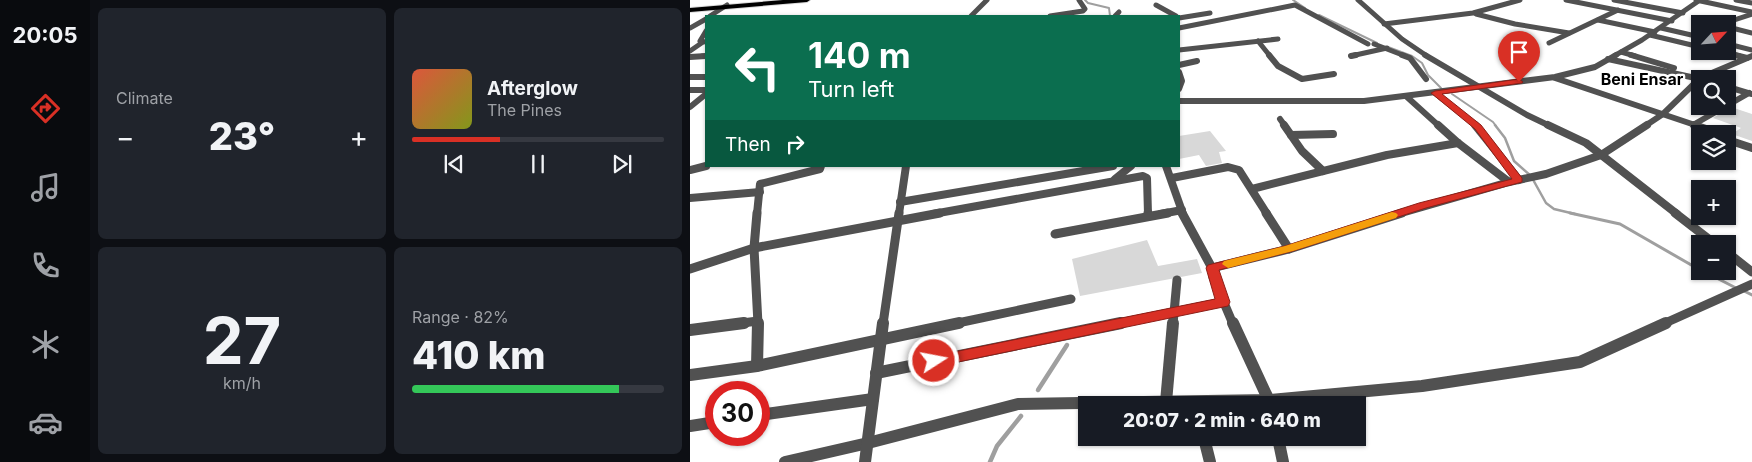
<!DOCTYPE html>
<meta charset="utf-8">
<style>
body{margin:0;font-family:Inter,sans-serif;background:#20242c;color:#f1f3f6;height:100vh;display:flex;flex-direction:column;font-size:19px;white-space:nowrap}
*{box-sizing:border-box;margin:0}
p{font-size:16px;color:#9ea1a6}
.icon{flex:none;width:28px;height:28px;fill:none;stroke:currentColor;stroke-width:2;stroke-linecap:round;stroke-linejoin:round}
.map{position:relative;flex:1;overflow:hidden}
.details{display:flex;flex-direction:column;gap:8px;padding:8px;background:#0d0f14;width:600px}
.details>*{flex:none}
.top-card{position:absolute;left:15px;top:15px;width:475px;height:152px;border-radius:0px;box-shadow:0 1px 4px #0004;background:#0b6e4f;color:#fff;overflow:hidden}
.needle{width:32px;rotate:64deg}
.controls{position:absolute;left:1001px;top:15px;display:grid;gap:10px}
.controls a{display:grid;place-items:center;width:45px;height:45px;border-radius:0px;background:#171b24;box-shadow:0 1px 4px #0004;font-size:25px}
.speed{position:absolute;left:15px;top:381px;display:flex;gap:10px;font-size:25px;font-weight:700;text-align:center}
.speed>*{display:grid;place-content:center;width:65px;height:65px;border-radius:50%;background:#171b24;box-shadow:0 1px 4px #0004;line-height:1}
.speed .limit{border:8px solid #d22;background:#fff;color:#111}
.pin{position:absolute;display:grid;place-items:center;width:42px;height:42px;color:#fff;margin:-51px -21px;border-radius:50% 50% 50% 0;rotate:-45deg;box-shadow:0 0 5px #0007}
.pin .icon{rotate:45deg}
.me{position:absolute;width:55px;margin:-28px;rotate:79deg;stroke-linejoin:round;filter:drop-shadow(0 0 4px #0008)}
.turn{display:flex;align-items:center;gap:18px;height:105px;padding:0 20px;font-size:22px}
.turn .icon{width:65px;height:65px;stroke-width:2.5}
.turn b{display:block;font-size:35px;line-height:42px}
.then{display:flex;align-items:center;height:48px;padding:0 20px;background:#0003;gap:10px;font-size:19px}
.big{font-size:38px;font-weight:800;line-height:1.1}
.details .widget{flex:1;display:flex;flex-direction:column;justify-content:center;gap:8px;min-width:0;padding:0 18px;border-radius:8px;background:#20242c}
.details .dial{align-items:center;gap:0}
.dial b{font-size:65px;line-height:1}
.song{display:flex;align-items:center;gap:15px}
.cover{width:60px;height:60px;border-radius:8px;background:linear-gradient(135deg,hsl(10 70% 55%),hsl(70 70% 35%))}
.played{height:5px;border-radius:2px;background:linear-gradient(90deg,#d93025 35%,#363941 35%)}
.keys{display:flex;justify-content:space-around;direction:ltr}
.heat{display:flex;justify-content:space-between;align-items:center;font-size:28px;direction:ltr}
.charge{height:8px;border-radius:4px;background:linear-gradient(90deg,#34c759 82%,#363941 0)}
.details .tiles{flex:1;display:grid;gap:8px;grid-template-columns:repeat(2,1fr)}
.trip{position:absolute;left:388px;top:396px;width:288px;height:50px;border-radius:0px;background:#171b24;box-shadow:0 1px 4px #0004;font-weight:800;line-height:50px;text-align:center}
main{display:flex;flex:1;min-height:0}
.tabs{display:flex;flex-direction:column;width:90px;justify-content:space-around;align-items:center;background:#090b0e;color:#9ea1a6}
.tabs .icon{width:35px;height:35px}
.tabs .selected{color:#d93025}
.tabs b{font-size:22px;color:#f1f3f6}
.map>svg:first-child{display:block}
.green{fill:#d8d8d8}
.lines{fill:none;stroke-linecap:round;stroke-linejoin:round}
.stream-far3{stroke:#9f9f9f;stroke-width:2}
.stream-far2{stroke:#9f9f9f;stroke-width:2.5}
.stream-far1{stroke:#9f9f9f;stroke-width:3}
.stream{stroke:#9f9f9f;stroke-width:4.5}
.trunk-casing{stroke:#dbdbdb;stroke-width:2}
.minor-far4{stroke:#515151;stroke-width:5}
.minor-far3{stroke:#515151;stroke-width:6}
.minor-far2{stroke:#515151;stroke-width:8}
.minor-far1{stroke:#515151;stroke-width:9}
.minor{stroke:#515151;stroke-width:12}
.trunk{fill:#000;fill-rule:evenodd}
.route{fill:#d93025;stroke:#8d1f18}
.slow{fill:#f59e0b}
.labels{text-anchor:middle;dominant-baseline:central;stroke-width:4.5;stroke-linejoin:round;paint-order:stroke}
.far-district-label{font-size:16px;font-weight:bold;fill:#000;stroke:#fff}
</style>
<main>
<nav class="tabs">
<b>20:05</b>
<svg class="icon selected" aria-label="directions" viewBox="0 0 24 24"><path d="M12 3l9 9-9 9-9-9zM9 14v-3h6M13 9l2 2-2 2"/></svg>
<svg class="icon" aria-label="music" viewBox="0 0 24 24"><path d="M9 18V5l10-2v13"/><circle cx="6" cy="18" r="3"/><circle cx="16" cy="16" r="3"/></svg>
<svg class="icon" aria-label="phone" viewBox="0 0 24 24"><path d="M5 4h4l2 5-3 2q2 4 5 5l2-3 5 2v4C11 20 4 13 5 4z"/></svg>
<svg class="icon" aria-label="climate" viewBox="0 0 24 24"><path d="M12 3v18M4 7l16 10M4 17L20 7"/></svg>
<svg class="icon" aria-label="car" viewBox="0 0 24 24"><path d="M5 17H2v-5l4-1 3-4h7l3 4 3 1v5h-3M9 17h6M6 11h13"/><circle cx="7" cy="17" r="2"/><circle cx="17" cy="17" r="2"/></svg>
</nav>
<section class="details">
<div class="tiles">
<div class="widget"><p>Climate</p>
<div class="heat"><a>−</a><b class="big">23°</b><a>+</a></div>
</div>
<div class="widget">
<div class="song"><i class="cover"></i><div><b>Afterglow</b><p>The Pines</p></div></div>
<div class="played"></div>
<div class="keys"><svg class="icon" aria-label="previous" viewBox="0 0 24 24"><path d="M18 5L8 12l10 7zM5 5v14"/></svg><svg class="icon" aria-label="pause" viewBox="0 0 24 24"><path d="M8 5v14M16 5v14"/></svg><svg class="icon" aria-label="next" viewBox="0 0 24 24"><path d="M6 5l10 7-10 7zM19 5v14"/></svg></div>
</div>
<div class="widget dial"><b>27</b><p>km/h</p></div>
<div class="widget"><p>Range · 82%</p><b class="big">410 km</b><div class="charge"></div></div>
</div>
</section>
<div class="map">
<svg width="1062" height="462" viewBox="0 0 1062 462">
<rect width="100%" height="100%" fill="#fff"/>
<!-- green -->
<g class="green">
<path d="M1041 107 1062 114V141L1042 134 1051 128 1023 118Z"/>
<path d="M520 131 536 151 529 152 532 163 516 166 509 155 489 159V136Z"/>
<path d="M457 240 468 266 507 259 512 273 390 296 382 259Z"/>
</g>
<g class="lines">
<!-- stream-far3 -->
<g class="stream-far3">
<path d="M395 0 398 3 419 8 420 16"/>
<path d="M603 0 615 8"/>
<path d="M629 15 687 43"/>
<path d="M698 47 722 56 732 63 738 75 751 88"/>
<path d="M762 94 803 122 806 126"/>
</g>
<!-- stream-far2 -->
<path class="stream-far2" d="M805 125 815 138 824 161 841 176 856 203 864 209 885 214"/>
<!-- stream-far1 -->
<g class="stream-far1">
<path d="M880 213 930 224 1010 270"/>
<path d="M1013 271 1048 289"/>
<path d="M1054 291 1062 295"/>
</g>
<!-- stream -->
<g class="stream">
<path d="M348 390 377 345"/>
<path d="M300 462 307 446 331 416"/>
</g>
<defs>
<path id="trunk" d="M93 0H120L117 2 0 12V8Z"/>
</defs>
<!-- trunk casing -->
<use href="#trunk" class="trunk-casing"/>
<!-- minor-far4 -->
<g class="minor-far4">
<path d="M668 0 712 39 737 56"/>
<path d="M876 0 982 21"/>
<path d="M924 0 993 13"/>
<path d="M1006 0 1062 12"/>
<path d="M1046 0 1062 3"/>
<path d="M466 5 486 16"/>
<path d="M786 14 825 24 879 33"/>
<path d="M20 16 37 5"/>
<path d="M281 16 297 0"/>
<path d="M360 16 393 11 395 9 389 0"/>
<path d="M425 16 429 12"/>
<path d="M489 18 520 13"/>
<path d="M908 20 965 32"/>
<path d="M694 24 783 13 830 0"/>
<path d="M1032 24 1062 14"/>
<path d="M1038 27 1062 33"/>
<path d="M0 28 16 19"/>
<path d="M489 28 605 5 678 44"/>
<path d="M971 28 1010 37"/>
<path d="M16 31 10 41 16 42"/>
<path d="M960 35 1010 47"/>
<path d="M568 41 580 56"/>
<path d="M859 43 928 10"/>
<path d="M684 44 715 56"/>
<path d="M1038 44 1062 50"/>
<path d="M489 50 588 39"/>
<path d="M0 51 13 42"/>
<path d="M1028 51 1050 56"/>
<path d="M931 52 945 56"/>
<path d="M12 56H16"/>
<path d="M661 56 697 48"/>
<path d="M924 56 952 40 1010 0"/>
</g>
<!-- minor-far3 -->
<g class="minor-far3">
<path d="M579 55 588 66 612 79 644 74"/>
<path d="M712 55 720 58 736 79"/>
<path d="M735 55 837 115 860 126"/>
<path d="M941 55 984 68"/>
<path d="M1045 55 1057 58"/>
<path d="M661 56 666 55"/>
<path d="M0 57 16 56"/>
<path d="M918 59 1010 79"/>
<path d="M489 65 507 61"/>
<path d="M489 72 492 81 489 89"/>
<path d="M0 77H16"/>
<path d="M865 78 1008 126"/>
<path d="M1038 87 1062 94"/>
<path d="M0 90H16"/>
<path d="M745 93 787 126"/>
<path d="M717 97 749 126"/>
<path d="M489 101H674L865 77 905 67 926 55"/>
<path d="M1038 105 1059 93"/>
<path d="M0 107 16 94"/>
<path d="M590 119 595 126"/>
<path d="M1003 125 1036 106"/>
<path d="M955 126 973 114 1010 78 1062 56"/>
</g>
<!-- minor-far2 -->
<g class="minor-far2">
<path d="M594 125 612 151 633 171"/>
<path d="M748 125 768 143 819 182"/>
<path d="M785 125 829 180"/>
<path d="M858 125 896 143 987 214"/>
<path d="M1004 125 1031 134"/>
<path d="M601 135 643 134"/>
<path d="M1038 140 1062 148"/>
<path d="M476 166 493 214"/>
<path d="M0 170 16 166"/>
<path d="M482 178 538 167 549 170 577 214"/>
<path d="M425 179 441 166"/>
<path d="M562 189 697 155 768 143"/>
<path d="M0 198 70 192"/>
<path d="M210 202 423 166"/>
<path d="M67 214 70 184 130 169 131 166"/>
<path d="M209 214 216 166"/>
<path d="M243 214 453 176 457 178 458 214"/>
<path d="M471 214 492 210"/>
<path d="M708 214 819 182 856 174 911 155 957 125"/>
</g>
<!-- minor-far1 -->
<g class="minor-far1">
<path d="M67 213 64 248 68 324"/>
<path d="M458 213V216"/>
<path d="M492 213 522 268 523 277 543 324"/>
<path d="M576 213 599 249 712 213"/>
<path d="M985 213 1025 244"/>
<path d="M365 234 478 213"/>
<path d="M1038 253 1062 272"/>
<path d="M522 268 599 249"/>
<path d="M0 269 64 248 250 213"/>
<path d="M44 324 68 321"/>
<path d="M193 324 209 213"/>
<path d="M263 324 381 299"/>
<path d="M425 324 533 302"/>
<path d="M483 324 487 280"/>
<path d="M973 324 1062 284"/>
</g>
<!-- minor -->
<g class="minor">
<path d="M543 323 581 405"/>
<path d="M0 330 54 323"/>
<path d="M67 366 68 323"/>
<path d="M186 373 431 323"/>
<path d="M0 375 67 366 269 323"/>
<path d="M476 402 483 323"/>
<path d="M69 415 183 399"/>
<path d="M0 426 26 422"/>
<path d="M514 438 520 462"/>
<path d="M588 438 593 462"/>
<path d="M95 462 178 443 328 404 580 400 732 386 890 362 976 323"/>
<path d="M175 462 193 323"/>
</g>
<!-- trunk -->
<use href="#trunk" class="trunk"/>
</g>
<!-- route -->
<path class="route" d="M829 79 833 82 832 83 752 94 791 125 832 178V182L736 208 603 251 529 270 540 302 538 306 244 367 238 365 236 361 238 357 244 356 525 299 516 268 518 265 595 246 729 203 822 179 785 129 741 93 745 91Z"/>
<!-- slow -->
<path class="slow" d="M702 212 706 213 708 215 706 218 603 251 538 268 532 264 534 261 595 246Z"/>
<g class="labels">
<!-- far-district labels -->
<g class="far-district-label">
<text x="952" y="79">Beni Ensar</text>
</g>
</g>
</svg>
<div class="controls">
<a><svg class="needle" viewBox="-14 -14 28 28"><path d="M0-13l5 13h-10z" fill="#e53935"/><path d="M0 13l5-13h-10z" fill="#9ea1a6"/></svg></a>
<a><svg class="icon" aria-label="search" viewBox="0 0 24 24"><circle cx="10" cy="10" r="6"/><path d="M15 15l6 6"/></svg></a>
<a><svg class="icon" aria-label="layers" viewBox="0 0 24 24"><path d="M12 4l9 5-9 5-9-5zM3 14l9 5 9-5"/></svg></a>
<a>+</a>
<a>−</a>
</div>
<div class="speed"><div class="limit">30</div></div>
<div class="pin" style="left:829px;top:82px;background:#d93025"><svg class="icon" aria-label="arrive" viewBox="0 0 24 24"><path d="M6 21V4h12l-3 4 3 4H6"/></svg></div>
<svg class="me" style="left:244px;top:361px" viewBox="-20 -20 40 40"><circle r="17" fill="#d93025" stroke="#fff" stroke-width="3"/><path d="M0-11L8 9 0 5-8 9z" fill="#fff"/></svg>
<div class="trip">20:07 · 2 min · 640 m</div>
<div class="top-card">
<div class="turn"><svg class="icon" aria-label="left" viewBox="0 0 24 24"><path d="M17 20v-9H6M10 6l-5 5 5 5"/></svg><div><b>140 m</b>Turn left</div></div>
<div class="then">Then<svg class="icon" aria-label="right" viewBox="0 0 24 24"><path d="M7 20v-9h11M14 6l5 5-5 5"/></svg></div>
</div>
</div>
</main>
